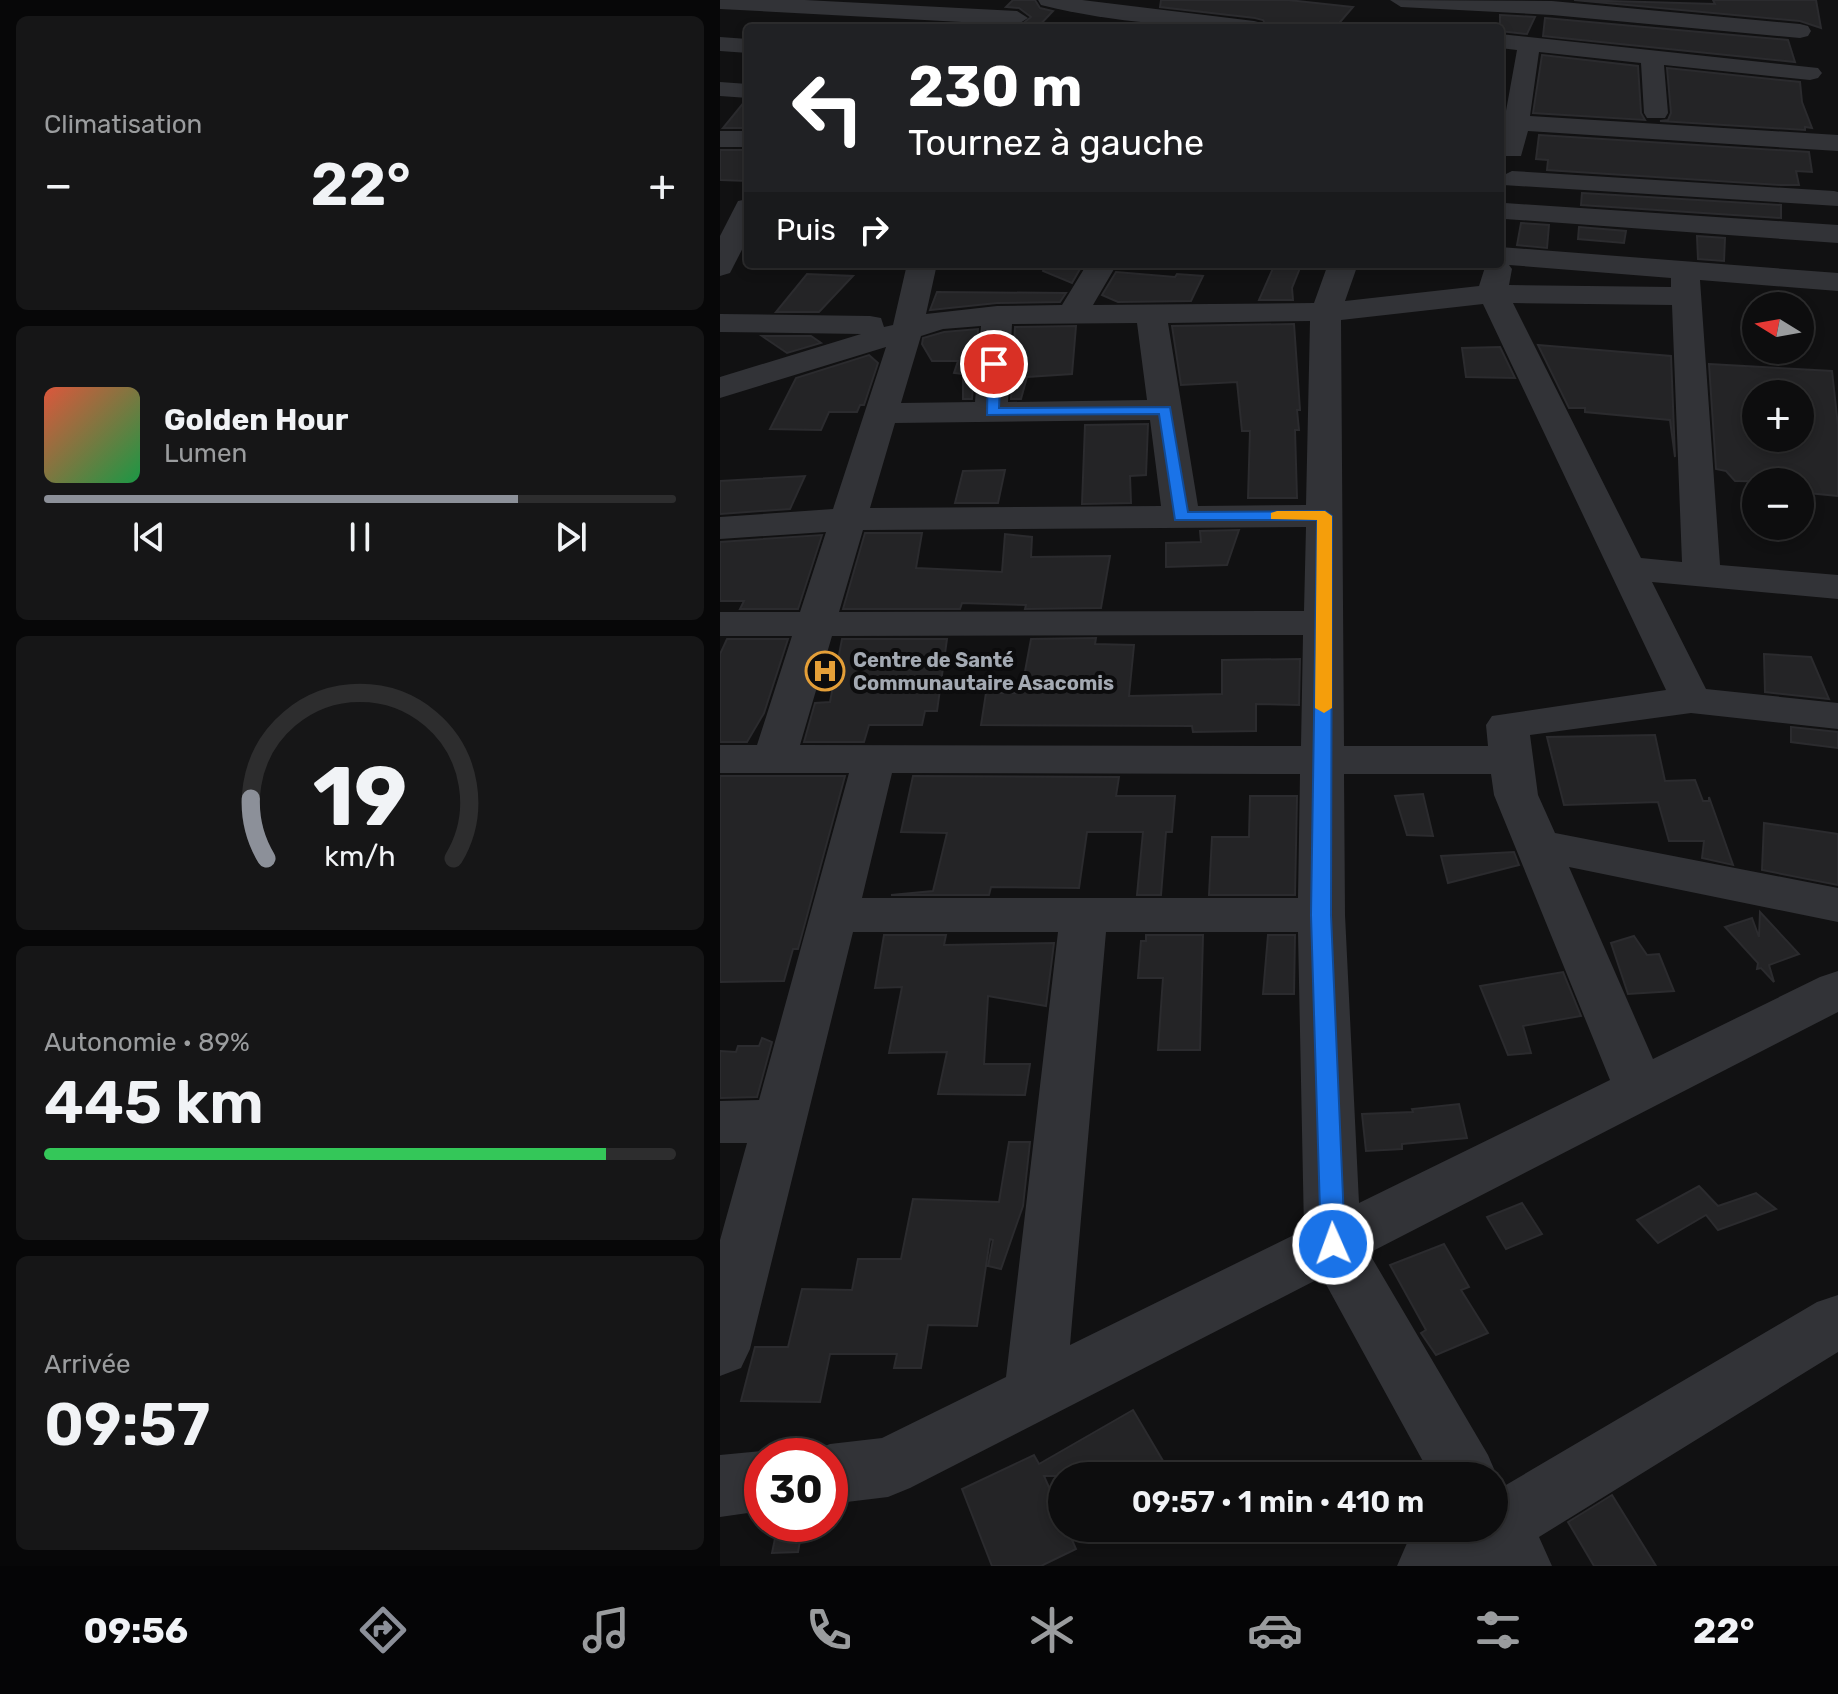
<!DOCTYPE html>
<html lang="fr">
<meta charset="utf-8">
<style>
body{margin:0;font-family:Rubik,sans-serif;background:#161617;color:#f1f3f6;height:100vh;display:flex;flex-direction:column;font-size:30px;white-space:nowrap}
*{box-sizing:border-box;margin:0}
p{font-size:26px;color:#9a9c9e}
.icon{flex:none;width:44px;height:44px;fill:none;stroke:currentColor;stroke-width:2;stroke-linecap:round;stroke-linejoin:round}
.map{position:relative;flex:1;overflow:hidden}
.sheet{display:flex;flex-direction:column;gap:16px;padding:16px;background:#070708;width:720px}
.sheet>*{flex:none}
.banner{position:absolute;left:24px;top:24px;width:760px;height:244px;border-radius:8px;box-shadow:0 4px 12px #0003,0 0 0 2px #2d2d2e;background:#202124;color:#fff;overflow:hidden}
.needle{width:52px;rotate:281deg}
.fabs{position:absolute;left:1022px;top:292px;display:grid;gap:16px}
.fabs a{display:grid;place-items:center;width:72px;height:72px;border-radius:50%;background:#0d0d0e;box-shadow:0 4px 12px #0003,0 0 0 2px #2d2d2e;font-size:40px}
.speed{position:absolute;left:24px;top:1438px;display:flex;gap:16px;font-size:40px;font-weight:700;text-align:center}
.speed>*{display:grid;place-content:center;width:104px;height:104px;border-radius:50%;background:#0d0d0e;box-shadow:0 4px 12px #0003,0 0 0 2px #2d2d2e;line-height:1}
.speed .limit{border:12px solid #d22;background:#fff;color:#111}
.pin{position:absolute;display:grid;place-items:center;width:68px;height:68px;color:#fff;margin:-34px;border:4px solid #fff;border-radius:50%;box-shadow:0 2px 8px #0007}
.me{position:absolute;width:88px;margin:-44px;rotate:358deg;stroke-linejoin:round;filter:drop-shadow(0 0 6px #0008)}
.turn{display:flex;align-items:center;gap:28px;height:168px;padding:0 32px;font-size:36px}
.turn .icon{width:104px;height:104px;stroke-width:2.5}
.turn b{display:block;font-size:56px;line-height:68px}
.then{display:flex;align-items:center;height:76px;padding:0 32px;background:#0003;gap:16px;font-size:30px}
.big{font-size:60px;font-weight:600;line-height:1.1}
.sheet .widget{flex:1;display:flex;flex-direction:column;justify-content:center;gap:12px;min-width:0;padding:0 28px;border-radius:12px;background:#161617}
.sheet .dial{align-items:center;gap:0}
.dial svg{height:208px;overflow:visible;fill:none;stroke:#2d2d2e;stroke-width:7;stroke-linecap:round;text-anchor:middle}
.dial text{fill:#f1f3f6;stroke:none}
.song{display:flex;align-items:center;gap:24px}
.cover{width:96px;height:96px;border-radius:12px;background:linear-gradient(135deg,hsl(10 70% 55%),hsl(140 70% 35%))}
.played{height:8px;border-radius:4px;background:linear-gradient(90deg,#8c9099 75%,#2d2d2e 75%)}
.keys{display:flex;justify-content:space-around;direction:ltr}
.heat{display:flex;justify-content:space-between;align-items:center;font-size:44px;direction:ltr}
.charge{height:12px;border-radius:6px;background:linear-gradient(90deg,#34c759 89%,#2d2d2e 0)}
.trip{position:absolute;left:328px;top:1462px;width:460px;height:80px;border-radius:40px;background:#0d0d0e;box-shadow:0 4px 12px #0003,0 0 0 2px #2d2d2e;font-weight:600;line-height:80px;text-align:center}
.dock{display:flex;height:128px;justify-content:space-around;align-items:center;background:#050506;color:#9a9c9e}
.dock .icon{width:56px;height:56px}
.dock .selected{color:#8c9099}
.dock b{font-size:36px;color:#f1f3f6}
main{display:flex;flex:1;min-height:0}
.map>svg:first-child{display:block}
.building{fill:#242426;stroke:#2b2b2e;stroke-width:2;fill-rule:evenodd}
.lines{fill:none;stroke-linecap:round;stroke-linejoin:round}
.minor{fill:#323337;fill-rule:evenodd}
.route{fill:#1a73e8;stroke:#114b97;stroke-width:2}
.slow{fill:#f59e0b}
.labels{text-anchor:middle;dominant-baseline:central;stroke-width:8;stroke-linejoin:round;paint-order:stroke}
.poi-label{font-size:20px;font-weight:bold;fill:#a3a9b2;stroke:#0c0c0d;text-anchor:start}
</style>
<main>
<section class="sheet">
<div class="widget"><p>Climatisation</p>
<div class="heat"><a>−</a><b class="big">22°</b><a>+</a></div>
</div>
<div class="widget">
<div class="song"><i class="cover"></i><div><b>Golden Hour</b><p>Lumen</p></div></div>
<div class="played"></div>
<div class="keys"><svg class="icon" aria-label="previous" viewBox="0 0 24 24"><path d="M18 5L8 12l10 7zM5 5v14"/></svg><svg class="icon" aria-label="pause" viewBox="0 0 24 24"><path d="M8 5v14M16 5v14"/></svg><svg class="icon" aria-label="next" viewBox="0 0 24 24"><path d="M6 5l10 7-10 7zM19 5v14"/></svg></div>
</div>
<div class="widget dial"><svg viewBox="0 0 100 80">
<path d="M14 69A42 42 0 1 1 86 69"/>
<path d="M14 69A42 42 0 0 1 8 46" stroke="#8c9099"/>
<text x="50" y="56" font-size="32" font-weight="700">19</text>
<text x="50" y="72" font-size="11">km/h</text>
</svg></div>
<div class="widget"><p>Autonomie · 89%</p><b class="big">445 km</b><div class="charge"></div></div>
<div class="widget"><p>Arrivée</p><b class="big">09:57</b></div>
</section>
<div class="map">
<svg width="1118" height="1566" viewBox="0 0 1118 1566">
<rect width="100%" height="100%" fill="#111112"/>
<!-- building -->
<g class="building">
<path d="M293 0H315L320 8 333 11 317 28H297L311 17 299 8 286 7Z"/>
<path d="M441 0H568L633 7 615 28H548L543 20 535 18 440 7Z"/>
<path d="M854 0 995 4 993 0H1096L1101 28 1080 21Z"/>
<path d="M780 15 815 17 807 34 780 31Z"/>
<path d="M825 18 1068 40 1075 62 823 36Z"/>
<path d="M822 55 918 66 921 113 925 120 813 113Z"/>
<path d="M947 68 1080 82 1082 102 1092 128 1085 127V130L940 121 948 120 951 113Z"/>
<path d="M25 101H28V128H3Z"/>
<path d="M819 135 1089 152 1092 172 1076 171 1079 185H1060L827 170 828 160 816 159Z"/>
<path d="M0 150H28V181L0 180Z"/>
<path d="M862 193 1061 205V218L861 205Z"/>
<path d="M801 223 829 225 827 248 797 245Z"/>
<path d="M859 227 906 231 904 243 858 239Z"/>
<path d="M977 236 1005 238 1004 261 978 259Z"/>
<path d="M325 266 360 269 352 283 323 271Z"/>
<path d="M554 266 580 268 572 288 573 300H539Z"/>
<path d="M396 272 455 277 457 274 483 276 471 301 398 302 382 295Z"/>
<path d="M87 274 133 276 99 312H56Z"/>
<path d="M217 292 346 293 340 302 277 303 210 310Z"/>
<path d="M574 324 580 410H577L579 430H575L577 498H528L530 431H522L517 382 461 385 452 326Z"/>
<path d="M356 326 352 374 307 377 301 399H291L295 327Z"/>
<path d="M258 329 252 399H243V374L234 373 238 361H212L202 344 203 338 224 332Z"/>
<path d="M42 336H91L101 343 67 353Z"/>
<path d="M818 345 951 356 955 457 950 420 865 412V408H849Z"/>
<path d="M780 347 795 378 746 377 742 348Z"/>
<path d="M149 355 158 363 144 405H140L137 412H109L101 430 50 429 76 378Z"/>
<path d="M989 364 1112 371 1118 426V496L1088 493V490H1080V482L1015 481 1006 471 996 469ZM1036 394H1080V438H1036Z"/>
<path d="M428 424 426 475 410 476 411 503 362 504 365 425Z"/>
<path d="M285 470 278 503H235L243 471Z"/>
<path d="M85 476 70 509 0 514V481Z"/>
<path d="M519 530 507 565 446 567V543L481 542 480 531Z"/>
<path d="M145 533H202L196 568 282 572 285 534 312 537 311 557 390 556 381 608 305 609 306 605 242 603 240 609H123Z"/>
<path d="M102 535 78 609H20L24 601H0V542Z"/>
<path d="M376 638 375 644 414 645 409 696 502 694V660L580 659 579 705 536 704V731L473 732 472 726 261 725 266 693H301L311 639Z"/>
<path d="M7 639H68L44 713 27 742H0V654Z"/>
<path d="M122 639H227L217 711H205L202 725H149L144 742H84L95 703 110 702Z"/>
<path d="M1044 654 1091 657 1109 699 1045 692Z"/>
<path d="M1071 727 1118 732V748L1071 742Z"/>
<path d="M935 735 945 781 975 780 983 801H989V797L1013 865 982 858 984 841H949L938 802 844 805 827 737Z"/>
<path d="M0 776H125L78 949H73L64 981 0 982Z"/>
<path d="M193 776 399 777 396 796H455L452 832H446L441 895H417L423 832H367L359 888 271 887 269 895H171L213 891 227 833 181 832Z"/>
<path d="M703 794 713 836 687 835 675 796Z"/>
<path d="M530 796H577L575 895H489L492 837H529Z"/>
<path d="M1044 823 1118 834V885L1042 870Z"/>
<path d="M794 852 799 865 728 883 721 856Z"/>
<path d="M1040 912 1079 954 1049 965 1054 982 1041 968 1037 969 1038 963 1005 927 1032 918 1039 937Z"/>
<path d="M164 935H226L224 945 334 943 326 1006 268 996 264 1064H310L305 1095 218 1094 227 1052 169 1053 182 987 155 988Z"/>
<path d="M426 935H483L480 1050H438L443 978H418L421 941H426Z"/>
<path d="M548 935H575L574 994H543Z"/>
<path d="M914 936 927 955 939 954 954 991 908 994 891 943Z"/>
<path d="M843 972 861 1016 803 1026 811 1053 788 1055 760 986Z"/>
<path d="M42 1038 52 1042 37 1097 0 1098V1051L16 1052 18 1046H39Z"/>
<path d="M739 1104 747 1138 682 1144V1149L646 1151 642 1114 693 1112 692 1109Z"/>
<path d="M289 1142H310L303 1206 281 1269 268 1266 273 1240 270 1239 257 1326 208 1325 201 1368H174L177 1354H110L100 1402 21 1401 35 1347H68L82 1289 132 1290 138 1259H181L193 1199 279 1202Z"/>
<path d="M979 1186 998 1206 1036 1193 1056 1209 998 1230 986 1215 938 1243 917 1220Z"/>
<path d="M802 1203 822 1234 786 1249 767 1217Z"/>
<path d="M724 1244 749 1287 741 1290 768 1333 716 1355 701 1333 706 1330 670 1265Z"/>
<path d="M413 1410 452 1476H324L342 1517V1528H347L356 1549 321 1566H272L242 1489 314 1455 319 1464Z"/>
<path d="M892 1495 936 1566H874L848 1522Z"/>
<path d="M58 1524H83L78 1552 52 1553Z"/>
</g>
<g class="lines">
<!-- minor -->
<g class="minor">
<path d="M0 0H85L297 11 308 18 297 25 0 9Z"/>
<path d="M318 0H362L534 21 542 23 545 28C470 28 394 23 321 5Z"/>
<path d="M670 0 832 1 1080 24 1088 26 1091 31 1088 36 1080 38 832 15 681 7Z"/>
<path d="M780 34 1098 68 1102 73 1098 78 1090 80 944 65 948 113 945 118H927L924 113 921 63 819 52 810 116 1118 135V151L808 131 801 156H783L780 144 797 50 780 48Z"/>
<path d="M0 37 28 39V53L0 51Z"/>
<path d="M0 82 28 84V98L0 96Z"/>
<rect x="0" y="131" width="28" height="16"/>
<path d="M792 171 1114 191 1118 192V206L783 185 780 177Z"/>
<path d="M28 199V238L10 273 0 276V236L18 201Z"/>
<path d="M785 203 1118 225V243L785 219 780 218V204Z"/>
<path d="M780 247 1118 273V291L980 280 1000 565 1118 575V599L932 582 986 689 1118 703V729L971 713 810 735 818 795 835 833 1118 888V922L849 867 933 1059 1100 977 1118 971V1012L649 1253 768 1455 777 1476 774 1483V1476H711L602 1277 190 1488 168 1497 110 1504V1456H86L88 1453 110 1444 162 1438 286 1377 338 932H133L30 1349 21 1368 0 1376V1240L27 1143H0V1101L39 1100 129 773H0V745H37L72 636H0V612H80L106 532 0 539V517L113 509 166 347 0 398V377L141 334 0 332V314L150 316 161 318 164 327 173 325 187 264H217L206 314 277 306 342 305 367 264H397L373 305 594 303 608 264H638L625 301 759 286 766 264H780ZM789 265 951 278V287L789 285 792 269ZM793 303 952 305 962 562 921 558ZM763 304 946 690 772 716 766 725 768 746H624L621 320ZM590 321 586 505 478 506 448 323ZM417 323 427 400 288 402 292 324ZM261 326 255 402 181 403 201 336 223 329ZM430 420 441 506 150 508 175 423ZM586 527 584 611 119 612 143 530ZM583 635 581 746 80 745 112 636ZM172 773 580 774 578 898H142ZM624 774H771L774 795 890 1080 639 1203 625 915ZM386 932H578L584 1230 350 1345Z"/>
<path d="M1118 1295V1352L819 1537 832 1566H677L687 1543 712 1528H774V1492L1097 1302Z"/>
<path d="M42 1451 56 1456H42V1511L0 1517V1455Z"/>
</g>
</g>
<!-- route -->
<path class="route" d="M274 360 281 364 279 408 450 407 468 512 605 511 612 516 611 915 625 1244 621 1252 613 1254 604 1252 601 1244 591 915 597 520H455L439 414 267 415 268 364Z"/>
<!-- slow -->
<path class="slow" d="M557 511H605L612 516V708L604 713 595 708 597 520 551 519V513Z"/>
<!-- icons -->
<defs>
<symbol id="hospital-ring" viewBox="-11 -11 22 22"><circle r="9.5" fill="#0c0c0d" stroke="#e49f38" stroke-width="1.5"/><path d="M-5-5h3v3.5h4V-5h3V5h-3V1.5h-4V5h-3Z" fill="#e49f38"/></symbol>
</defs>
<g fill-rule="evenodd">
<use href="#hospital-ring" x="83" y="649" width="44" height="44"/>
</g>
<g class="labels">
<!-- poi labels -->
<g class="poi-label">
<text x="133" y="660">Centre de Santé<tspan x="133" dy="23">Communautaire Asacomis</tspan></text>
</g>
</g>
</svg>
<div class="fabs">
<a><svg class="needle" viewBox="-14 -14 28 28"><path d="M0-13l5 13h-10z" fill="#e53935"/><path d="M0 13l5-13h-10z" fill="#9a9c9e"/></svg></a>
<a>+</a>
<a>−</a>
</div>
<div class="speed"><div class="limit">30</div></div>
<div class="pin" style="left:274px;top:364px;background:#d93025"><svg class="icon" aria-label="arrive" viewBox="0 0 24 24"><path d="M6 21V4h12l-3 4 3 4H6"/></svg></div>
<svg class="me" style="left:613px;top:1244px" viewBox="-20 -20 40 40"><circle r="17" fill="#1a73e8" stroke="#fff" stroke-width="3"/><path d="M0-11L8 9 0 5-8 9z" fill="#fff"/></svg>
<div class="trip">09:57 · 1 min · 410 m</div>
<div class="banner">
<div class="turn"><svg class="icon" aria-label="left" viewBox="0 0 24 24"><path d="M17 20v-9H6M10 6l-5 5 5 5"/></svg><div><b>230 m</b>Tournez à gauche</div></div>
<div class="then">Puis<svg class="icon" aria-label="right" viewBox="0 0 24 24"><path d="M7 20v-9h11M14 6l5 5-5 5"/></svg></div>
</div>
</div>
</main>
<nav class="dock">
<b>09:56</b>
<svg class="icon selected" aria-label="directions" viewBox="0 0 24 24"><path d="M12 3l9 9-9 9-9-9zM9 14v-3h6M13 9l2 2-2 2"/></svg>
<svg class="icon" aria-label="music" viewBox="0 0 24 24"><path d="M9 18V5l10-2v13"/><circle cx="6" cy="18" r="3"/><circle cx="16" cy="16" r="3"/></svg>
<svg class="icon" aria-label="phone" viewBox="0 0 24 24"><path d="M5 4h4l2 5-3 2q2 4 5 5l2-3 5 2v4C11 20 4 13 5 4z"/></svg>
<svg class="icon" aria-label="climate" viewBox="0 0 24 24"><path d="M12 3v18M4 7l16 10M4 17L20 7"/></svg>
<svg class="icon" aria-label="car" viewBox="0 0 24 24"><path d="M5 17H2v-5l4-1 3-4h7l3 4 3 1v5h-3M9 17h6M6 11h13"/><circle cx="7" cy="17" r="2"/><circle cx="17" cy="17" r="2"/></svg>
<svg class="icon" aria-label="filters" viewBox="0 0 24 24"><path d="M4 7h16M4 17h16"/><circle cx="9" cy="7" r="2"/><circle cx="15" cy="17" r="2"/></svg>
<b>22°</b>
</nav>
